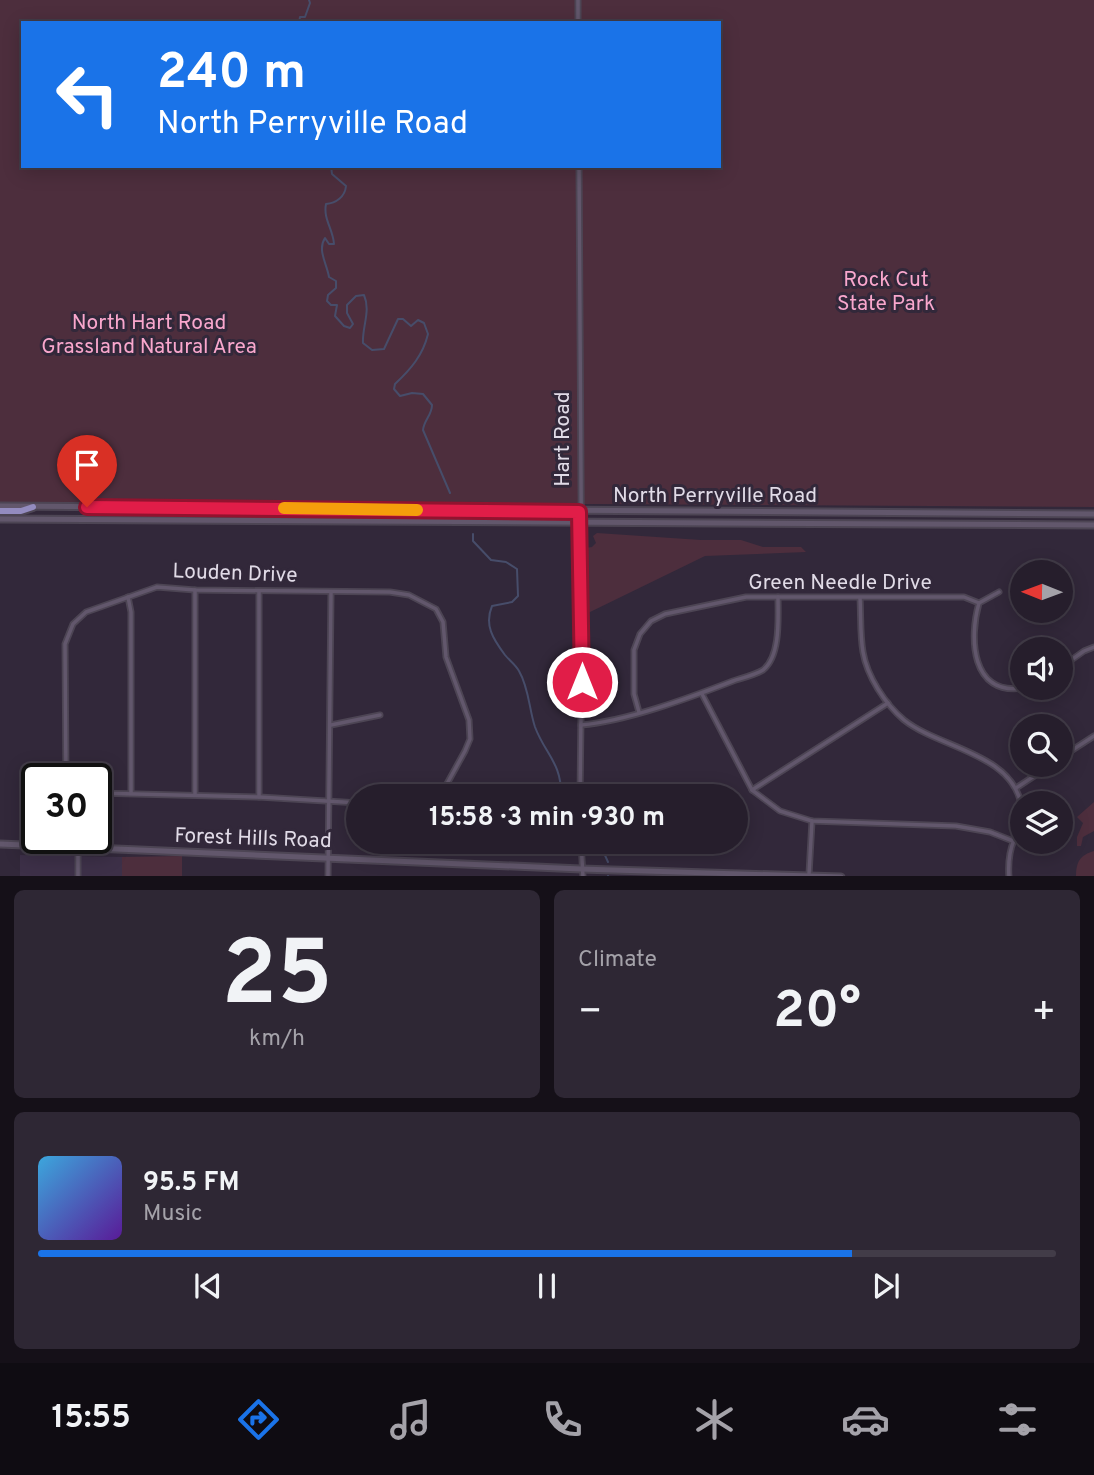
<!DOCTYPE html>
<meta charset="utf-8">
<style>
body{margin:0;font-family:Overpass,sans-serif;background:#2e2734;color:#f1f3f6;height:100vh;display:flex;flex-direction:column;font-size:26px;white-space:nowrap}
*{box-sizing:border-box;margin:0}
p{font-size:23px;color:#a4a2a9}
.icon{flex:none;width:38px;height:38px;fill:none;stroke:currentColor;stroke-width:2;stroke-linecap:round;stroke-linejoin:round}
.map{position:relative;height:876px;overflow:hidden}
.sheet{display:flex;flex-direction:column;gap:14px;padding:14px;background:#151018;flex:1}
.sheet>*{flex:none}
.banner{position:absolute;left:21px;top:21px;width:700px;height:147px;border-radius:0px;box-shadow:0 4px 18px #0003,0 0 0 2px #423c48;background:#1a73e8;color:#fff;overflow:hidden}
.needle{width:46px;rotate:271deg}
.buttons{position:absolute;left:1010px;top:560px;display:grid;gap:14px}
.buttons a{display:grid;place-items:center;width:63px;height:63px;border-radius:50%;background:#261e2c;box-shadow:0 4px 18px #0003,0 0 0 2px #423c48;font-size:35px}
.speed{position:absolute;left:21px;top:763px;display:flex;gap:14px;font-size:35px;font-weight:700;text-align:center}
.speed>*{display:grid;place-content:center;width:91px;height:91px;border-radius:50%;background:#261e2c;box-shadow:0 4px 18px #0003,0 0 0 2px #423c48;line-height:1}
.speed .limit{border:4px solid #111;border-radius:10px;background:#fff;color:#111}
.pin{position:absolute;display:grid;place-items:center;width:60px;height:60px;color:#fff;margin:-72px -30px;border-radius:50% 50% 50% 0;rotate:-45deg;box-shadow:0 0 7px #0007}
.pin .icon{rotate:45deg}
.me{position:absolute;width:77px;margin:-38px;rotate:0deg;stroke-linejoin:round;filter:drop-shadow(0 0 5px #0008)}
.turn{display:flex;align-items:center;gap:24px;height:147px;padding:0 21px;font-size:32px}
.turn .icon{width:91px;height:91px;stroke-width:2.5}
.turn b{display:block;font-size:49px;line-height:60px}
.big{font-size:52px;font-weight:700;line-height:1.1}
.sheet .card{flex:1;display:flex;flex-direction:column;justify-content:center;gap:10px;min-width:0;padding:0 24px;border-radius:10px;background:#2e2734}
.sheet .dial{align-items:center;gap:0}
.dial b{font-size:91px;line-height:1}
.song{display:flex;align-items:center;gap:21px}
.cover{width:84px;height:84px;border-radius:10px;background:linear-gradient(135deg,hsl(200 70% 55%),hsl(270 70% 35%))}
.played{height:7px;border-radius:4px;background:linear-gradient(90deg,#1a73e8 80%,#423c48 80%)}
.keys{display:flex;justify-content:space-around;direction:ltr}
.heat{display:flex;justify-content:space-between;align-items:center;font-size:38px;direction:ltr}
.sheet .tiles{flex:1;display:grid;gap:14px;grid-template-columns:1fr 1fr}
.card:last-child{grid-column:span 2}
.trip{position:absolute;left:346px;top:784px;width:402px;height:70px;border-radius:35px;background:#261e2c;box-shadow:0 4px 18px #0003,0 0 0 2px #423c48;font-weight:700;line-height:70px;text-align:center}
.menu{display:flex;height:112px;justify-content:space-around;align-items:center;background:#0f0c12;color:#a4a2a9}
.menu .icon{width:49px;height:49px}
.menu .current{color:#1a73e8}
.menu b{font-size:32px;color:#f1f3f6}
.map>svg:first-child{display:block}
.built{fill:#3d3048}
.green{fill:#4d2e3d;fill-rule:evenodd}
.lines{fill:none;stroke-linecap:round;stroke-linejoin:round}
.stream{stroke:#474d6a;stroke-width:2}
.street-casing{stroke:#4d4554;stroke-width:7}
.secondary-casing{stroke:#4d4554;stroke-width:9}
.primary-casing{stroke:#4d4554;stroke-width:10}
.street{stroke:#62576c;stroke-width:3.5}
.secondary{stroke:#62576c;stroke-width:5}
.primary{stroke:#938bbf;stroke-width:6}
.route-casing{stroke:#92132f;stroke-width:18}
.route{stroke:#e11d48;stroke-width:12}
.slow{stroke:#f59e0b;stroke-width:12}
.labels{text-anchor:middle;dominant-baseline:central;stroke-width:6;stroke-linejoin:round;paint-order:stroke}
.park-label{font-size:21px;fill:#f9a7cd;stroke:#32283a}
.street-label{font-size:21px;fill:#e1dbe7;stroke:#32283a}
</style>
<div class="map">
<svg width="1094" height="877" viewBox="0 0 1094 877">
<rect width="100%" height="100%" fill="#32283a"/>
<!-- built -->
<path class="built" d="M20 855 122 857V876H20Z"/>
<!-- green -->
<g class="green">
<path d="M0 0H1094V507L592 504H571L569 507 0 502ZM23 23H719V166H23Z"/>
<path d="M597 533 701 540H741L763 547H801L806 552 705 556 588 613 584 610 585 548 592 547 596 543 593 536Z"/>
<path d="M1094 802V831L1083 837 1081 846H1077V837L1083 823 1077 817Z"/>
<path d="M1094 851V876H1076C1076 862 1080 855 1094 851Z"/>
<path d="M182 856V876H122V857Z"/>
</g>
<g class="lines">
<!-- stream -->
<g class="stream">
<path d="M299 23 300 17H305L310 3 309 0"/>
<path d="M331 166 332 174 346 186C345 197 336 203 326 204 323 219 333 229 334 244H329L325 238C317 250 327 264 329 277L336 281V288L328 295 327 301 331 305H337L335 316 344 326 350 328 353 324 347 313V305L356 296 364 295C371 311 362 327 363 343L372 350 384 349 398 319H403L411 326 418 320 424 323 428 334C423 355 411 369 395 384L394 389 400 396 412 393 423 394 432 405C432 415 424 420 423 430L450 493"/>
<path d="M473 534V541L491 560 506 562 517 569 518 596 512 602 492 606C484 625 493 639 505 655 509 660 516 665 519 671 529 688 529 709 535 727 545 754 562 763 561 796"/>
<path d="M599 842 608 862"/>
<path d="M608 877V876"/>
</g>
<defs>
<g id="street">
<path d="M578 0V23"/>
<path d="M579 166 582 638 580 796"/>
<path d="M259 591V797"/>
<path d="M128 597 131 612V793"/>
<path d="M860 598C861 616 860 635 863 652 867 676 885 704 904 720 939 748 1011 753 1021 804 1024 818 1018 827 1014 840 1009 852 1008 864 1009 877"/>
<path d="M979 603C969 638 971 696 1023 688"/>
<path d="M1060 668 1084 651 1094 647"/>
<path d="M702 694 752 790 780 811 812 821 956 826 990 832 1013 841"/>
<path d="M639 712 634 694V650L640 634 651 621 665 614 746 597H964L979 603 999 592"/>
<path d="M331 725 380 715"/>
<path d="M581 725C627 721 689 698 733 681 742 678 755 675 763 670 781 656 778 617 778 597"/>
<path d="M1060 758 1094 736"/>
<path d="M66 779 65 644 73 624 86 612 157 587 195 590 390 592 409 595 436 609 443 622 446 657 469 720 470 739 465 751 443 791 436 796"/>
<path d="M1016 788 1051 765"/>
<path d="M752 790 888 703"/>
<path d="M96 793 259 797 359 803"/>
<path d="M195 795V590"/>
<path d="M518 796 522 791C535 787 543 787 554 796"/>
<path d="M581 842 583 877"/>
<path d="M809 874 812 821"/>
<path d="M78 877V838"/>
<path d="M328 877 331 593"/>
</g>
<g id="secondary">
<path d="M0 506 1094 514"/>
<path d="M0 519 1094 525"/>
<path d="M0 844 581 869 841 877"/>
</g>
<path id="primary" d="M0 511H21L33 507"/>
</defs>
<!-- street casing -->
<use href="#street" class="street-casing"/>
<!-- secondary casing -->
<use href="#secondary" class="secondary-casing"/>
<!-- primary casing -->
<use href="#primary" class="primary-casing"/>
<!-- street -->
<use href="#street" class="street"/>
<!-- secondary -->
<use href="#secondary" class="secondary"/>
<!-- primary -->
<use href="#primary" class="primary"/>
</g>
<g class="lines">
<defs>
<path id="route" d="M87 507 579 512 582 682"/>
</defs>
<!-- route casing -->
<use href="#route" class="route-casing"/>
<!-- route -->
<use href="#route" class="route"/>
<!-- slow -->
<path class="slow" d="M284 508 417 510"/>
</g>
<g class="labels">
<!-- park labels -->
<g class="park-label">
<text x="886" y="280">Rock Cut<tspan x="886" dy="24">State Park</tspan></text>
<text x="149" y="323">North Hart Road<tspan x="149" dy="24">Grassland Natural Area</tspan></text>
</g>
<!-- street labels -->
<g class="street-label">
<text transform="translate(563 439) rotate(-90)">Hart Road</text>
<text x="715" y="496">North Perryville Road</text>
<text transform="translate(235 574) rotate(2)">Louden Drive</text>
<text x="840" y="583">Green Needle Drive</text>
<text transform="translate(253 839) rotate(2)">Forest Hills Road</text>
</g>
</g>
</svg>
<div class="buttons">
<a><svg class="needle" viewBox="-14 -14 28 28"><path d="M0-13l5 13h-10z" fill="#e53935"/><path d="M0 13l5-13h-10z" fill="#a4a2a9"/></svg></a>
<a><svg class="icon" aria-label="sound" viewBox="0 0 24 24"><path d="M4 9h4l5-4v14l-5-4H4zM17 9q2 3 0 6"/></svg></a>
<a><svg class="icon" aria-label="search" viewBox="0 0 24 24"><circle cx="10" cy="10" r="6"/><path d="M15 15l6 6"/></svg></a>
<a><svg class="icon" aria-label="layers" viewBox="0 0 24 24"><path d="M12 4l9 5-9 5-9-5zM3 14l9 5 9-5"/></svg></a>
</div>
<div class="speed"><div class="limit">30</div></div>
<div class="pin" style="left:87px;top:507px;background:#d93025"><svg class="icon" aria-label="arrive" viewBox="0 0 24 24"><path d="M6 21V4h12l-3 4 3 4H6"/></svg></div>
<svg class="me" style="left:582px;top:682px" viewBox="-20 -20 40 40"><circle r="17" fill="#e11d48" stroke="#fff" stroke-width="3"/><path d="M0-11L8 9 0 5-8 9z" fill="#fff"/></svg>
<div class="trip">15:58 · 3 min · 930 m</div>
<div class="banner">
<div class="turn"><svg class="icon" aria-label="left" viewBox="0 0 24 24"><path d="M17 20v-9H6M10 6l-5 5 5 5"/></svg><div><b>240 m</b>North Perryville Road</div></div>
</div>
</div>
<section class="sheet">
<div class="tiles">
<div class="card dial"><b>25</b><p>km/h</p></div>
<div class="card"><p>Climate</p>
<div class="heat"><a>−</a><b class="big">20°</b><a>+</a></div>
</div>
<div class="card">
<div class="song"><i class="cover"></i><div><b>95.5 FM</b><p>Music</p></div></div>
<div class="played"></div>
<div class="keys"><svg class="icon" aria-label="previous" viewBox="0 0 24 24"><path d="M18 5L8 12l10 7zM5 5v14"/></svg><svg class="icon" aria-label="pause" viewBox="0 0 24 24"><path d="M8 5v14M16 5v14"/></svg><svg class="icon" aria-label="next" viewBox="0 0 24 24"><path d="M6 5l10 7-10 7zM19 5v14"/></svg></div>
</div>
</div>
</section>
<nav class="menu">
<b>15:55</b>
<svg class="icon current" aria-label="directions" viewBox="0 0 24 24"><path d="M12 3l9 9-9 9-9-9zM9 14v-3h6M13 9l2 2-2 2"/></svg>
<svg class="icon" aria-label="music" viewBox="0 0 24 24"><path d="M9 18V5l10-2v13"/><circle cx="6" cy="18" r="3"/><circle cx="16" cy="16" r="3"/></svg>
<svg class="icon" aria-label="phone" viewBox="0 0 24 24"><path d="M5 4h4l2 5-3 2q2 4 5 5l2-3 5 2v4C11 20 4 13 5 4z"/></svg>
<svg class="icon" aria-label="climate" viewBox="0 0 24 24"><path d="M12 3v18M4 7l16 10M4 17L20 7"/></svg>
<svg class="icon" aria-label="car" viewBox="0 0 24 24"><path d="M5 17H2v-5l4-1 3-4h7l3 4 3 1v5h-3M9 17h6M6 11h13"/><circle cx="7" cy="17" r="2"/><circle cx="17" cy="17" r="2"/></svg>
<svg class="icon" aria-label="filters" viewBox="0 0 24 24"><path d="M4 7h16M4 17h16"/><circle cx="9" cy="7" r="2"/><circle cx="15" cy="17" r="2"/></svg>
</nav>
